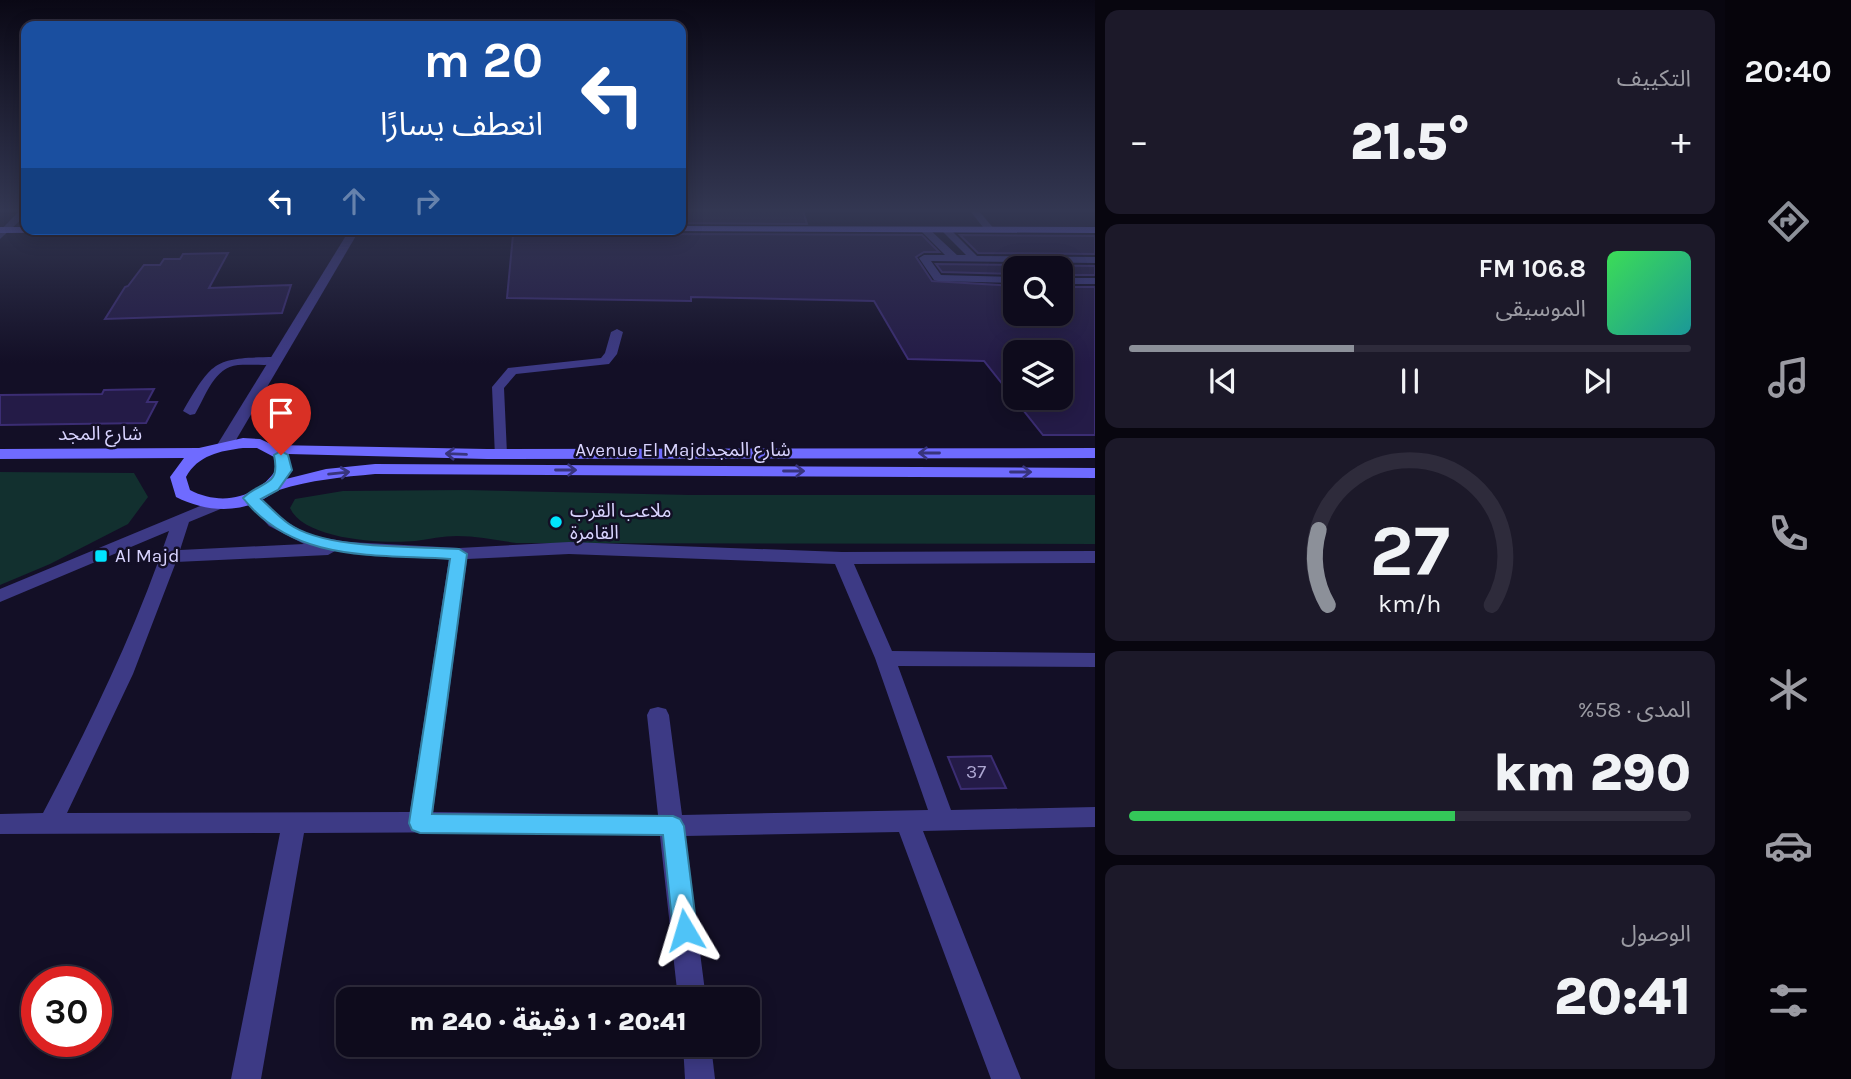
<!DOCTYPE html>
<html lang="ar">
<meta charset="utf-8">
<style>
body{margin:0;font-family:Karla,"Noto Sans Arabic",sans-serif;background:#1c1929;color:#f1f3f6;direction:rtl;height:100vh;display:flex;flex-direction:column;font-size:26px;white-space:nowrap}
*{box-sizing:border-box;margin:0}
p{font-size:23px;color:#9b9ba3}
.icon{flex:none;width:38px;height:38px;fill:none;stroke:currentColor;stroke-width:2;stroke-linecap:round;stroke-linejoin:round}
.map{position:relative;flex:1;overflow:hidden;direction:ltr}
.side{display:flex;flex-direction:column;gap:10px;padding:10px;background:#08060f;width:630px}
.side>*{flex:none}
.banner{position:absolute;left:21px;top:21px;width:665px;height:214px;border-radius:14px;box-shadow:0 4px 18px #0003,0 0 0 2px #2e2b3b;direction:rtl;background:#1a4fa0;color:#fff;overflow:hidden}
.tools{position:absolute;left:1003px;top:256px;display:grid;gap:14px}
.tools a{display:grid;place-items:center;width:70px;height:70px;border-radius:14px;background:#0e0b1c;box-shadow:0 4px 18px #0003,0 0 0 2px #2e2b3b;font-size:35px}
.speed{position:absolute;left:21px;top:966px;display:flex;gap:14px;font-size:35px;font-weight:700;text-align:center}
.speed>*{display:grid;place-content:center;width:91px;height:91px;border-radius:50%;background:#0e0b1c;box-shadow:0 4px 18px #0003,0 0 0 2px #2e2b3b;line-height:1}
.speed .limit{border:10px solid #d22;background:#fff;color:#111}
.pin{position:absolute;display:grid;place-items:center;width:60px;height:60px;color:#fff;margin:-72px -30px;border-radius:50% 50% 50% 0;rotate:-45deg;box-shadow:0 0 7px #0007}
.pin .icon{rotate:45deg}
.me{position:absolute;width:77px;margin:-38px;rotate:353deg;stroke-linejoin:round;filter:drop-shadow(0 0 5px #0008)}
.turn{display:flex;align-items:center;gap:24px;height:147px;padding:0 28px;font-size:32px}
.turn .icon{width:91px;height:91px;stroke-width:2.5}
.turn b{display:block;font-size:49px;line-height:60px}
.lanes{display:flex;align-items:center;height:66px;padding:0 28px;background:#0003;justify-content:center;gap:35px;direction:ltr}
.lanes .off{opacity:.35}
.big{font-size:52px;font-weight:800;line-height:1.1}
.side .widget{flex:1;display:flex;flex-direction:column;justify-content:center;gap:10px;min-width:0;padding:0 24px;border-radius:14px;background:#1c1929}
.side .dial{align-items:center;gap:0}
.dial svg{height:182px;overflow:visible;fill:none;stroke:#2e2b3b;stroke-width:7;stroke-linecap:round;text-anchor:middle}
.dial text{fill:#f1f3f6;stroke:none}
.song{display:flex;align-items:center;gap:21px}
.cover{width:84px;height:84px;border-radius:10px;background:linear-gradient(135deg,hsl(130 70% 55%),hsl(180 70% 35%))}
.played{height:7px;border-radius:4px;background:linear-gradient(90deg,#8c9099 40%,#2e2b3b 40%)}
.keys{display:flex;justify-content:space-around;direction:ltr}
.heat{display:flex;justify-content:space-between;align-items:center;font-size:38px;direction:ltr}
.charge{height:10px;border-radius:5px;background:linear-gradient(90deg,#34c759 58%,#2e2b3b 0)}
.trip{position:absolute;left:336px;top:987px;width:424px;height:70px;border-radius:14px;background:#0e0b1c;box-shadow:0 4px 18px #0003,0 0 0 2px #2e2b3b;font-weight:800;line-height:70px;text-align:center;direction:rtl}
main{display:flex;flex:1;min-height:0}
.tabs{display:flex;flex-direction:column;width:126px;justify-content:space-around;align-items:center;background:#06040b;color:#9b9ba3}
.tabs .icon{width:49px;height:49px}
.tabs .on{color:#8c9099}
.tabs b{font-size:32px;color:#f1f3f6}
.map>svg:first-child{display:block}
.green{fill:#12302f}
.building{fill:#241b47;stroke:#3b2d73;stroke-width:2;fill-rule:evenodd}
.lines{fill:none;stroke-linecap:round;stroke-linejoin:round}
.lane{fill:#3d3a85;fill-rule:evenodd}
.street{fill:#3d3a85;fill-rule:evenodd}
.secondary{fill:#6f6bff;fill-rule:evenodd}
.oneway{stroke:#38347d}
.route{fill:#4fc3f7;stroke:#337fa1;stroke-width:2}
.poi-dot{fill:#00e5ff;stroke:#130f26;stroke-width:2.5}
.labels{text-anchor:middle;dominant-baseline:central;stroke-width:5;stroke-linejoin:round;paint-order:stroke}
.street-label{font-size:19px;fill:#d9d4ff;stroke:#130f26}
.poi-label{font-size:19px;fill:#d9d4ff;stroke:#130f26;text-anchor:start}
.near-number-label{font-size:19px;fill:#aca6d1}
</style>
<main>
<nav class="tabs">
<b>20:40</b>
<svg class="icon on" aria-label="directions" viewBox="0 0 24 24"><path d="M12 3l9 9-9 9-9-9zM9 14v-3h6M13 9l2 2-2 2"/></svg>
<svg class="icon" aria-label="music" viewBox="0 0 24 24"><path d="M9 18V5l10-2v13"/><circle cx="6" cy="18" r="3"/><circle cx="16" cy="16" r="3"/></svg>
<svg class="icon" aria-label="phone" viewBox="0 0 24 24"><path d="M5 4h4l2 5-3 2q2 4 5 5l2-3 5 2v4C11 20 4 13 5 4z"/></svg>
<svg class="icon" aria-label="climate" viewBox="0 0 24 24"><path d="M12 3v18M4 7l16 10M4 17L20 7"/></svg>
<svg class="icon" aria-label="car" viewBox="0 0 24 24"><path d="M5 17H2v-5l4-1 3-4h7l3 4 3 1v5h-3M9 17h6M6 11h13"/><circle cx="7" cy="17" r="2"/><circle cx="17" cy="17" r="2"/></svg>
<svg class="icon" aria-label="filters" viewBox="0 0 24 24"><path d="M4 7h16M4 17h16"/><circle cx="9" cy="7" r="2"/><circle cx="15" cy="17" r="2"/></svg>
</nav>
<section class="side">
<div class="widget"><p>التكييف</p>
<div class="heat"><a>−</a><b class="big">21.5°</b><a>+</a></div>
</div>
<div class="widget">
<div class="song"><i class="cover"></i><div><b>106.8 FM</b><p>الموسيقى</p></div></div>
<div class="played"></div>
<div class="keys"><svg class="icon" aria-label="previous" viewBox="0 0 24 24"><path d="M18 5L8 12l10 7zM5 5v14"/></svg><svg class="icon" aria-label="pause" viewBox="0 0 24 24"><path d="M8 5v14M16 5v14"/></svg><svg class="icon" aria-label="next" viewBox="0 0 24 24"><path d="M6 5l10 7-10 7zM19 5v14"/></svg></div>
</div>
<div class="widget dial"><svg viewBox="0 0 100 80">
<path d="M14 69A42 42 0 1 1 86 69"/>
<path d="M14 69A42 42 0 0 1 10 36" stroke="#8c9099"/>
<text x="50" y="56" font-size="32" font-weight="700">27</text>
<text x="50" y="72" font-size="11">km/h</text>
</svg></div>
<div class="widget"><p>المدى · 58%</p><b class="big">290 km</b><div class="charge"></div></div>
<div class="widget"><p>الوصول</p><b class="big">20:41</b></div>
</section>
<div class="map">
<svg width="1095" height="1079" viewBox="0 0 1095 1079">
<rect width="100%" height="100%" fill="#130f26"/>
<!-- green -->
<g class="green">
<path d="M0 472 134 473 148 497 128 524 50 564 0 585Z"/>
<path d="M465 490 690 495H1095V544L516 543C496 540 477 536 457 536 443 536 429 539 415 541 384 544 304 540 290 508L295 499 343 491Z"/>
</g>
<!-- building -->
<g class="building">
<path d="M681 211H803L807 224 681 223Z"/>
<path d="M681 234 922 235 939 252H924L916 257 932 281 1015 286V313H1060V287H1095V435H1043L984 361 908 359 874 301 691 297V301L507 298 513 235ZM1015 352H1060V397H1015Z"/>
<path d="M960 235 1095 236V254L978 253Z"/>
<path d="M228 253 209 288 291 285 282 313 105 319 125 287 128 286 144 265H160L164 259H180L183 254Z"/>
<path d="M936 264 1095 266V275H1060V268H1015V274L942 272Z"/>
<path d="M154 389 147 402H157L146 423 0 425V395L102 394 104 390Z"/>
<path d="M991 756 1006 788 961 789 948 757Z"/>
</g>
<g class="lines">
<!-- lane -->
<g class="lane">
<path d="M19 211H26V215L0 239V231Z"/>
<path d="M970 211H979L995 230 993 232H987Z"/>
<path d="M922 228H928L957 255H966L943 232V228H949L977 256 1095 257V263L931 261 941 275 1015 277V283L938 281 934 280 919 258 924 255H945L922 232Z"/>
<rect x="1060" y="278" width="35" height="6"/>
<path d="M617 329 623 332 617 354 609 364 516 374 504 388 507 454 500 458 495 457 492 387 508 368 601 358 605 353 611 332Z"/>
<path d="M274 357 278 358V364C265 366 252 364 238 365 214 367 206 396 195 414L190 415 183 411C213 360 214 358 274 357Z"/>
</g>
<!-- street -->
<g class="street">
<path d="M350 229H360L233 445 230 448H220L217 445Z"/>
<path d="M251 493 257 494 281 518 300 530 318 537 349 542 459 548 569 542 842 552 1095 551V563L854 564 892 651 1095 653V667L898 666 951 810 1095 807V827L923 831 1021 1079H991L899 832 685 836 706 999H678L660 836 539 832 304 833 261 1079H231L280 833 0 834V814L43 813C91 722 136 629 169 531L0 602V589L217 499 225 504 223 508 189 522 180 550 304 544 269 526 243 498ZM335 551 449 559 410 812 67 813 133 674 176 562 328 555ZM569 554 835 564 875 658 928 810 682 815 669 715 666 709 658 707 650 709 647 715 658 815 433 812 467 559Z"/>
<path d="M683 1045H711L715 1079H685Z"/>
</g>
<!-- secondary -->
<g class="secondary">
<path d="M681 226 1095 227V233L677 231 676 229H681Z"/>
<path d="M0 227H26V229H140L135 232 0 233Z"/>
<path d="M264 229H371L366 232H269Z"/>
<path d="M243 438 260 439 273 445 487 449 1095 448V458L487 459 288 454 292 470 286 479 326 469 375 464 1095 468V478L375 474C343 477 310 480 279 490 272 493 266 498 260 501 232 514 202 510 176 497L170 477 184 458 0 459V449L199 448ZM243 448H257L274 457 276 470C256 499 220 506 190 490L186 477C198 455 220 451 243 448Z"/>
</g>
</g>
<!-- one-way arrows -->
<defs><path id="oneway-shaft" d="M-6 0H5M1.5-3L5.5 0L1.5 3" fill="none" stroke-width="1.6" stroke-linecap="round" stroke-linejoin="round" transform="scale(1.75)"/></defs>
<g class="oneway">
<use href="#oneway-shaft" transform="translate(929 453) rotate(180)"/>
<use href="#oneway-shaft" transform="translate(456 454) rotate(-178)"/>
<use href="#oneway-shaft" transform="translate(566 470)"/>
<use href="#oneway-shaft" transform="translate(794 471)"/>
<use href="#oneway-shaft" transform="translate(1021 472)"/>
<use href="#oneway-shaft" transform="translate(339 473) rotate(-6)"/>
</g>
<!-- sky -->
<linearGradient id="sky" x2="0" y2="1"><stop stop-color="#0a0815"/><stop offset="0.58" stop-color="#333752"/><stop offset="1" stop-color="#333752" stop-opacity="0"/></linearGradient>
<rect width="1095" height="363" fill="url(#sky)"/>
<!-- route -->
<path class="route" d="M281 451 288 455 292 470 278 490 261 499C270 507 279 517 289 524 326 550 413 546 459 549L467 554 432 814 673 816 680 819 684 826 697 930 693 939 685 942 676 939 673 930 663 835 420 833 412 830 409 823 450 559C376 554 294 563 243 498 261 480 281 488 274 455Z"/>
<!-- markers -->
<g class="poi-dot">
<circle cx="556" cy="522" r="7"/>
<rect x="94" y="549" width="14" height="14" rx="3.5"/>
</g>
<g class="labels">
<!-- street labels -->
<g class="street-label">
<text x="100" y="434">شارع المجد</text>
<text x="683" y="450">Avenue El Majdشارع المجد</text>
</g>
<!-- poi labels -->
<g class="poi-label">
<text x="570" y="511">ملاعب القرب<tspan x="570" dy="22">القامرة</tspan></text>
<text x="115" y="556">Al Majd</text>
</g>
<!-- near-number labels -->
<g class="near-number-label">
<text x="976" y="772">37</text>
</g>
</g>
</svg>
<div class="tools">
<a><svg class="icon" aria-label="search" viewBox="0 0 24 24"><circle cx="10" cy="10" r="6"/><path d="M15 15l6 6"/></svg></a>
<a><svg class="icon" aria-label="layers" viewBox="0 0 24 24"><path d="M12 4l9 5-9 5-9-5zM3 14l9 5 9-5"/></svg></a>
</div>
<div class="speed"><div class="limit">30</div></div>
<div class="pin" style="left:281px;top:455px;background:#d93025"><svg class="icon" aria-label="arrive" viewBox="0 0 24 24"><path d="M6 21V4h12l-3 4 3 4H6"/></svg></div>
<svg class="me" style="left:685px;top:930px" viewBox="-20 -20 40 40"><path d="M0-17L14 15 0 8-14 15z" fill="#4fc3f7" stroke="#fff" stroke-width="4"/></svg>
<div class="trip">20:41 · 1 دقيقة · 240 m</div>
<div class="banner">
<div class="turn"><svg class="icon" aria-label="left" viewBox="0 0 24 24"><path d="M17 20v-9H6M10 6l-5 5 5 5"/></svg><div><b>20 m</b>انعطف يسارًا</div></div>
<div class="lanes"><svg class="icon" aria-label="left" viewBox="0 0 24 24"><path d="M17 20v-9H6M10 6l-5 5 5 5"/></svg><svg class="icon off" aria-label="ahead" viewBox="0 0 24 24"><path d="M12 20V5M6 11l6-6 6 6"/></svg><svg class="icon off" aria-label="right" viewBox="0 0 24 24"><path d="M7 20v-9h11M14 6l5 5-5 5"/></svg></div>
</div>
</div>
</main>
